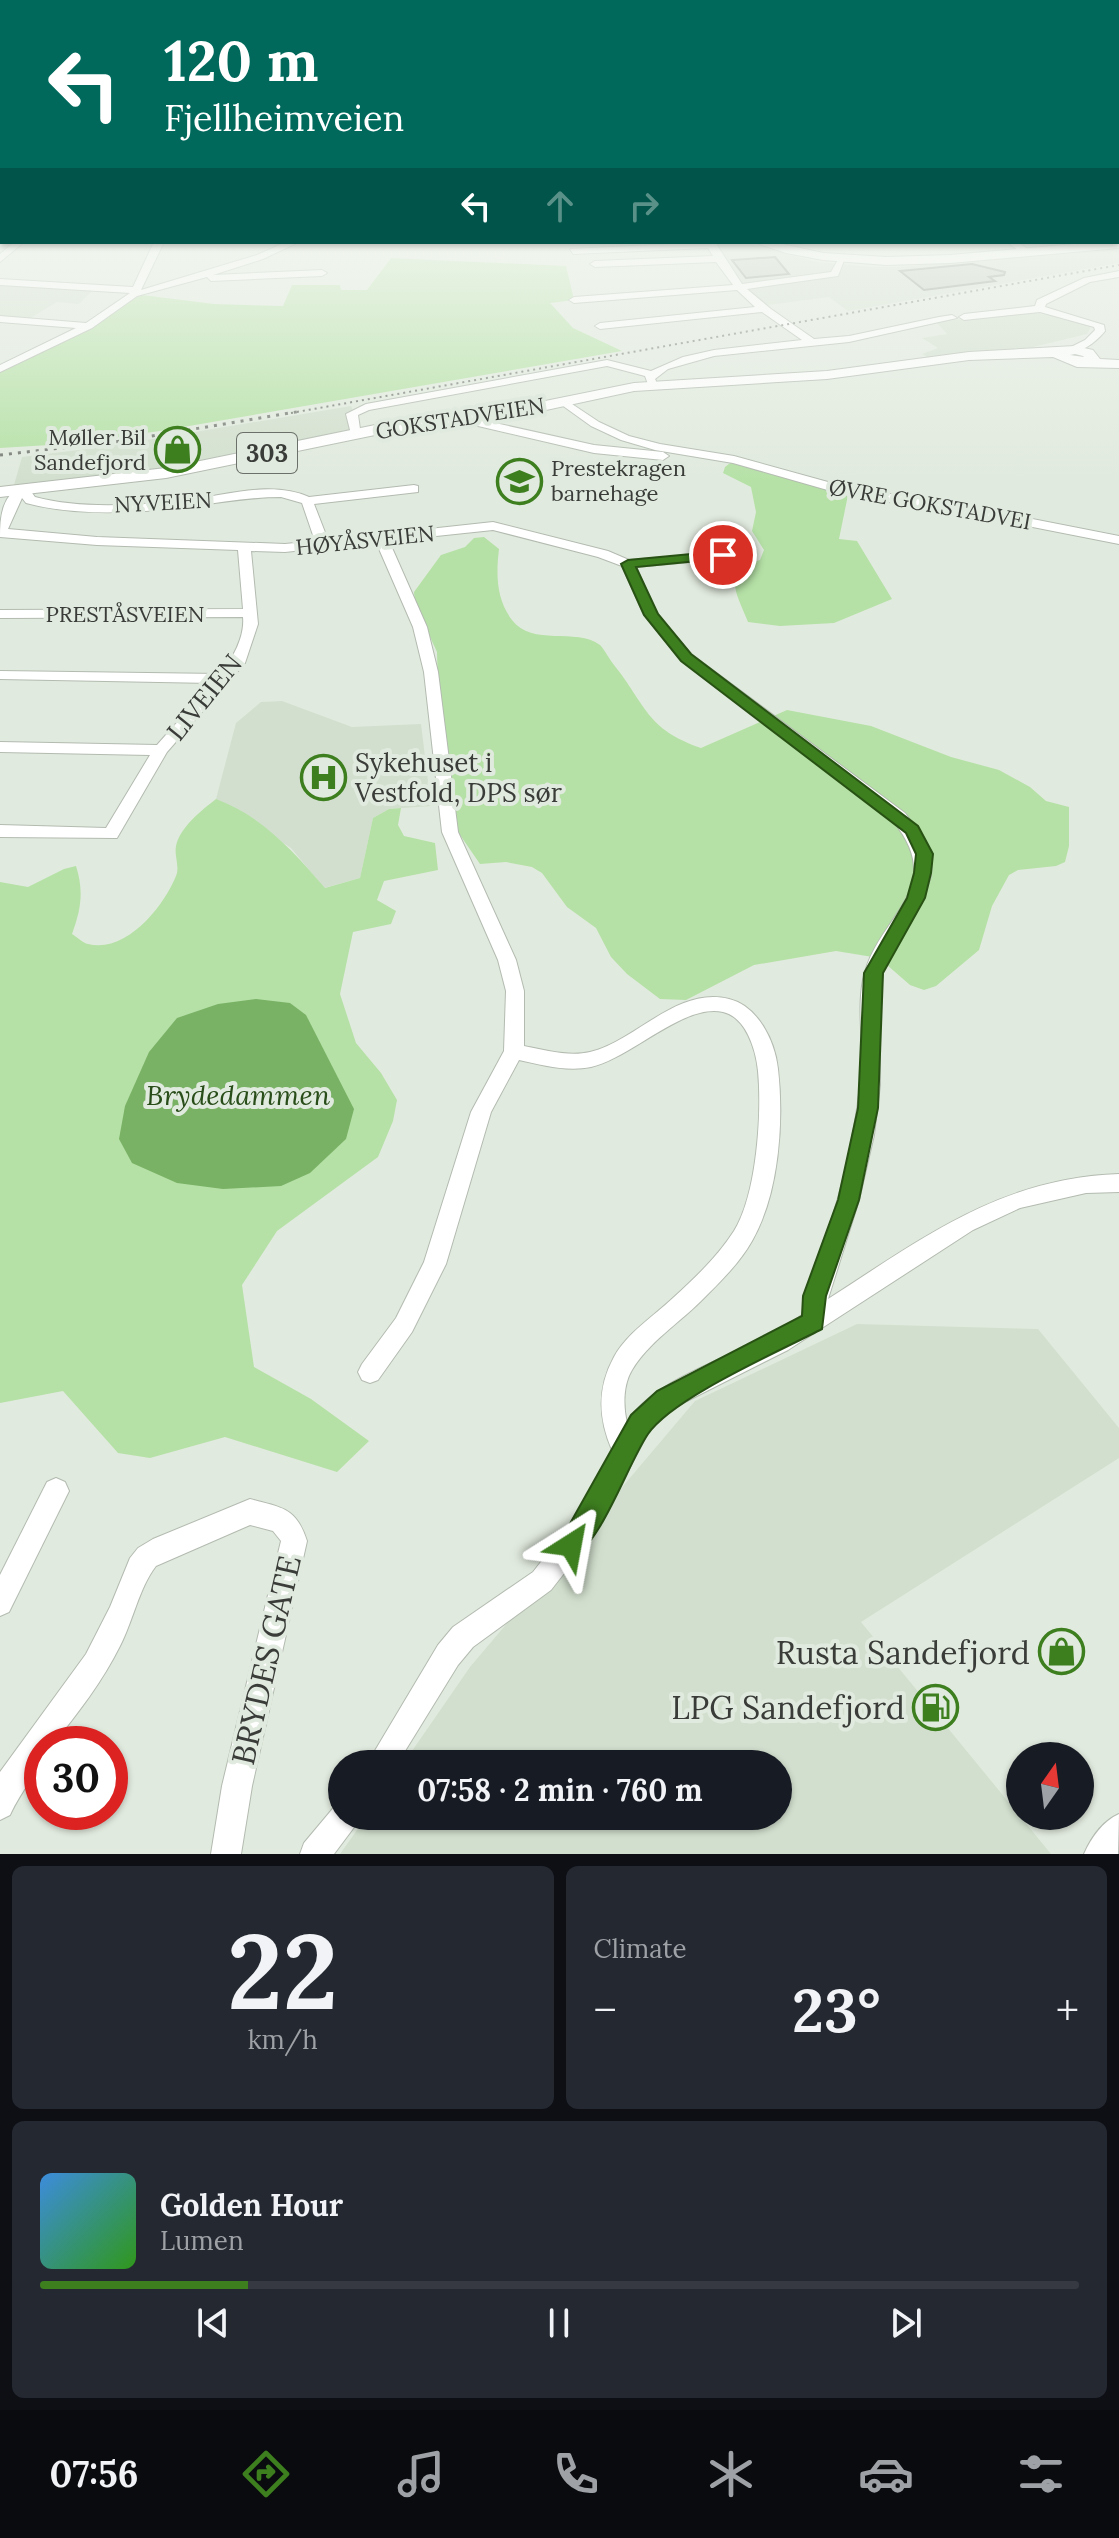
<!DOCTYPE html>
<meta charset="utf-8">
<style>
body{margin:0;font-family:Lora,serif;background:#242831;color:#f1f3f6;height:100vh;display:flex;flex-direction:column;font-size:30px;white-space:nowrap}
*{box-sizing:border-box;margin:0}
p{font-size:26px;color:#9ea1a6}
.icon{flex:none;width:44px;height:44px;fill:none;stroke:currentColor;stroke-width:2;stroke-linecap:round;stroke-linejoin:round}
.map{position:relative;height:1854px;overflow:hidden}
.drawer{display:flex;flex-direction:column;gap:12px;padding:12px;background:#0d0f14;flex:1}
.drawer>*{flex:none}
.hud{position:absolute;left:0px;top:0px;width:1120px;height:244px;box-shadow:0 2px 6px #0004;background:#00695c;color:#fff;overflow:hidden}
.needle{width:52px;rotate:14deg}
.controls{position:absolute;left:1006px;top:1742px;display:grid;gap:16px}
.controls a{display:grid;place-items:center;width:88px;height:88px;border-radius:50%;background:#171b24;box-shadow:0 2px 6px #0004;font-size:40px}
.speed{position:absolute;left:24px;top:1726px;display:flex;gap:16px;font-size:40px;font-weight:700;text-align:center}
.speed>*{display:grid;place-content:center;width:104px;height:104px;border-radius:50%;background:#171b24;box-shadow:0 2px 6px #0004;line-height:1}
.speed .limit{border:12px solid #d22;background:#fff;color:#111}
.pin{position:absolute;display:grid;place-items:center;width:68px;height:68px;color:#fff;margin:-34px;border:4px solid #fff;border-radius:50%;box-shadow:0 2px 8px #0007}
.me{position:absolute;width:88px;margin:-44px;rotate:34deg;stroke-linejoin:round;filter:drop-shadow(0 0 6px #0008)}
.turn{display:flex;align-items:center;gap:28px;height:168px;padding:0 32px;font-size:36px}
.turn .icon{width:104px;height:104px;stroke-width:2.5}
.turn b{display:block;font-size:56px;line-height:68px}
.lanes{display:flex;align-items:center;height:76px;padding:0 32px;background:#0003;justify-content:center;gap:40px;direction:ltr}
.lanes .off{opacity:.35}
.big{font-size:60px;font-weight:700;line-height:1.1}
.drawer .card{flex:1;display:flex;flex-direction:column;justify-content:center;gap:12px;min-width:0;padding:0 28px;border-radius:12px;background:#242831}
.drawer .dial{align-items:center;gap:0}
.dial b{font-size:104px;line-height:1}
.song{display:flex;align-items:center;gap:24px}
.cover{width:96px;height:96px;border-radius:12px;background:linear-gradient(135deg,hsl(210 70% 55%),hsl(110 70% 35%))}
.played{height:8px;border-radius:4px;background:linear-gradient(90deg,#3d7e1f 20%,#363941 20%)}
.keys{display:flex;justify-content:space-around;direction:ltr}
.heat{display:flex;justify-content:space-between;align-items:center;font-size:44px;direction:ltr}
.drawer .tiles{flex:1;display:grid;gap:12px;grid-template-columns:1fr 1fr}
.card:last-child{grid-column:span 2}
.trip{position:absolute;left:328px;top:1750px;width:464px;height:80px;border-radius:40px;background:#171b24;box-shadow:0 2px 6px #0004;font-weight:700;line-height:80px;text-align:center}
.tab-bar{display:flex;height:128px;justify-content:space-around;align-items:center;background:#090b0e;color:#9ea1a6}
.tab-bar .icon{width:56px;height:56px}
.tab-bar .selected{color:#3d7e1f}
.tab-bar b{font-size:36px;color:#f1f3f6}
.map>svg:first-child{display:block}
.built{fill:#d2dfce}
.green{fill:#b5e1a6}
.water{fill:#79b165}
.building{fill:#bcc4b9;stroke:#7e867c;stroke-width:2}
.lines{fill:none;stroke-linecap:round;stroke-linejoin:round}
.minor-casing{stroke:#b3bbb0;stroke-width:2}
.major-casing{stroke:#b3bbb0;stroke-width:2}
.minor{fill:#fff;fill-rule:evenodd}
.major{fill:#fff;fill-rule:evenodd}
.rail-far1{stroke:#787d76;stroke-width:2;stroke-dasharray:2 4;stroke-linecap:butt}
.rail{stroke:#787d76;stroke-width:3;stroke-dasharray:3 6;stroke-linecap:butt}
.route{fill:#3d7e1f;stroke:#285214;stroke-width:2}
.labels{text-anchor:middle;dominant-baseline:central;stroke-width:8;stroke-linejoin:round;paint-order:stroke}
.far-street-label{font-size:22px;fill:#393c38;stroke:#e1eade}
.far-poi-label{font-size:22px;fill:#393c38;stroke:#e1eade;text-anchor:end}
.shield{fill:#e1eade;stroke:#6b706a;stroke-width:2}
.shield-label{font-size:24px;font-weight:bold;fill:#393c38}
.street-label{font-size:26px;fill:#393c38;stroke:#e1eade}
.poi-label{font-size:26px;fill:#393c38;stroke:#e1eade;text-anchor:start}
.water-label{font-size:28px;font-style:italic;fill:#284d19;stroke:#e1eade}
.near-poi-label{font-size:32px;fill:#393c38;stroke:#e1eade;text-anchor:end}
.near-street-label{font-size:32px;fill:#393c38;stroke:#e1eade}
</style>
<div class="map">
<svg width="1119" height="1854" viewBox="0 0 1119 1854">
<rect width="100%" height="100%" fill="#e1eade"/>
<!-- built -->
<g class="built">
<path d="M710 242H742L817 262 874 267H900L1108 248H1119V263L848 311 829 297 760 306Z"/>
<path d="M0 281 95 288 79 304 57 302 27 320 0 319Z"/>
<path d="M1026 312 1067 317 1090 325V329L1087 334 1029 348 927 357 922 354 938 348 922 338 947 334 936 322Z"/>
<path d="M351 406 360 429 177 468 101 479 14 485 22 457 111 446Z"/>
<path d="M282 701 352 727 421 724 431 806 389 809 373 818 360 878 324 888 291 848 216 799 236 723 261 702Z"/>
<path d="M857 1324 1038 1329 1119 1428V1458L861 1622 1051 1854H340L367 1816H778V1764H403L470 1667 695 1401Z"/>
</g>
<!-- green -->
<g class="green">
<path d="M391 258 566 266 574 300 550 303 573 328 622 351 160 431 66 444 0 448V369L89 325 134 294 214 304 283 306 292 285H340L341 290H367Z"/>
<path d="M734 460 848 495 839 539 857 541 892 599 834 623 780 626 748 622C737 594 720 570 760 560L764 550 752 531 756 512 751 487 723 473 725 467Z"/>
<path d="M484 537 499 549C496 574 496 599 512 620 532 647 576 627 600 645 605 650 609 659 614 665 646 705 646 729 701 748L787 710 871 726 951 757 999 770 1030 787 1046 801 1069 807V846L1065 862 1056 866 1018 870 1009 875 992 906 979 950 936 986 924 990 910 985 879 958 836 951 754 965 686 1000 660 999 627 974 611 957 596 928 567 907 542 873 532 867 506 862 480 864 458 832 438 687 437 652 415 604 414 592 441 555 465 547 474 538Z"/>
<path d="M216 799C262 816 294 852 325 888L360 878 373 818 389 809 401 808 398 825 404 836 435 843 438 870 384 881 377 900 396 911 391 924 353 932 340 994 356 1043 381 1073 397 1100 393 1121 378 1157 277 1231 242 1285 254 1367 311 1399 369 1441 337 1472 225 1437 150 1458 118 1453 63 1391 0 1403V882L28 887 64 869 76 866C84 891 81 910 72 934 77 937 83 943 88 944 126 954 164 906 176 876 180 867 174 856 176 846 180 827 202 810 216 799Z"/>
</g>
<!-- water -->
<path class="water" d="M256 999 290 1003 306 1015 354 1109 346 1139 310 1173 281 1186 223 1189 177 1183 132 1163 119 1139 125 1106 149 1052 177 1018 218 1004Z"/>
<!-- building -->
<g class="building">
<path d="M775 257 789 274 746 278 732 260Z"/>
<path d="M972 264 1005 272 1004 275 989 277 995 281 924 290 900 271Z"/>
</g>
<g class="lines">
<defs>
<g id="minor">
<path d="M1118 227 1119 226V247L1114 244 1118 242Z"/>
<path d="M14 242H24L0 262V254Z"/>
<path d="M154 242H164L141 290 257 255 286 242H299L263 259 213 275 322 270 327 273 322 276 211 281 207 277 137 296 92 328 0 372V365L76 328 0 322V316L86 323 130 293 0 285V279L133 287Z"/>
<path d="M715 242 742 284 831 272 839 258H845L838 276 747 289 771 309 814 339 849 336 939 317 952 315 957 318 849 342 714 356 668 369 655 379 658 385 653 388 649 387 645 376 607 366 369 410 358 415 361 436 351 434 346 414 366 404 607 360 651 371 683 357 714 350 802 340 762 312 600 329 595 326 600 323 755 307 737 290 574 303 569 300 574 297 733 285 716 262 595 267 590 264 595 261 713 256 708 248 573 254 570 249Z"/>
<path d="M1007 242H1018L1030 251 1022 253Z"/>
<path d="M1119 271V277L1090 282 1046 304 1045 307 1104 325 1105 331C1096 342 1078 357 1065 350L1085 340 1095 330 1094 327 1040 312 964 320 959 317 964 314 1035 306 1037 300 1084 278Z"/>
<path d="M563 398 599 422 629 436 660 444 734 456 846 487 971 507 1119 536V544L971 515 845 495 733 463 655 450 621 440 591 426 559 403 557 401Z"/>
<path d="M478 417 486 421 594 445 663 452 669 456 663 460 594 453 478 426 472 420Z"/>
<path d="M23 485 27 486 35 497C83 510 144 505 194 499 231 494 273 481 309 497L414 485 418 486V492L314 504 328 540 493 522 608 551 629 560 728 552 730 555 723 559 636 567 657 614 691 654 905 813 924 838 932 857 931 876 925 894 883 972 880 992V1085L874 1135 859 1200 828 1299C923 1238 1001 1178 1119 1174V1192L1086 1193 1020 1208 973 1230 788 1350 675 1407 649 1431 594 1535 551 1590 473 1647 458 1665 397 1764H367L438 1645 453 1627 533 1572 576 1517 612 1450C598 1418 597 1388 614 1357 627 1333 654 1316 673 1298 695 1278 718 1256 734 1231 757 1194 762 1113 758 1071 756 1050 746 1017 723 1012 684 1003 631 1058 591 1067 567 1072 542 1065 519 1060L491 1112 446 1264 412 1332 378 1380 370 1383 362 1380 358 1372 362 1364 396 1318 424 1262 471 1112 504 1051 506 991 498 960 442 832 424 672 413 627 376 542 285 552 251 551 258 624 245 663 167 752 117 838 0 837V825L106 828 150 755 0 752V742L157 745 212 683 0 679V671L220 674C232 660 245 637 243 617L0 618V610L243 609 238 550 97 545 0 537C0 516 2 495 23 485ZM281 497 302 503 315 541 285 544 97 537 8 529 22 498 26 503C78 517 140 513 194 506 223 502 251 497 281 497ZM493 530 598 557 622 566 644 615 681 660 893 821C950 891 875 916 863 980 858 1006 862 1033 862 1059 861 1086 857 1112 852 1138 847 1164 841 1190 833 1215 822 1248 807 1280 802 1315 792 1322 781 1329 770 1335 729 1358 650 1381 627 1423 623 1406 623 1385 632 1370 648 1343 679 1323 701 1301 719 1283 739 1264 752 1241 779 1194 784 1122 778 1069 775 1041 758 1006 729 999 677 986 636 1041 590 1052 569 1057 545 1050 524 1046V991L516 960 458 832 438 672 427 627 389 541Z"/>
<path d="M56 1478 65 1482 69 1491 9 1612 0 1616V1575L47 1482Z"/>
<path d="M250 1499C282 1508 296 1507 307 1541L252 1786 241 1854H211L222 1786 281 1541 273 1531 250 1525 156 1566C139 1588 133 1621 120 1646 102 1682 78 1713 53 1744H42C42 1769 20 1792 10 1815L0 1820V1772L86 1654 110 1607 130 1558 138 1548 153 1539Z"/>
<path d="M342 1802V1816H360L355 1826 334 1854H300L304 1843 335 1806Z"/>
<path d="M1119 1814 1118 1854H1084C1091 1838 1103 1821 1119 1814Z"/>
</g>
<g id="major">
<path d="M1119 240V248L950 263 886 265 823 260 786 253 753 242H773L823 253 886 257 950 255Z"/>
<path d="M1075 346 1093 350 1100 359 1119 360V368L1077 367 1053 357 969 360 827 379 634 391 486 423 375 435 166 478 0 497V487L166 468 375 425 486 413 634 383 827 371 969 352ZM1075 354 1083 356 1084 357 1070 355Z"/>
</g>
</defs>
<!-- minor casing -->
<use href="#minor" class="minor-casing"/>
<!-- major casing -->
<use href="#major" class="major-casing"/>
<!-- minor -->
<use href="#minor" class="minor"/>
<!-- major -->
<use href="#major" class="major"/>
<!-- rail-far1 -->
<path class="rail-far1" d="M291 413 1119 265"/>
<!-- rail -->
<path class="rail" d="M0 455 122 441 302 411"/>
</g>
<!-- sky -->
<linearGradient id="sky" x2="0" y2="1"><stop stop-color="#7bb3b4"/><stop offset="0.46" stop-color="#f2f6f0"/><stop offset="1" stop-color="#f2f6f0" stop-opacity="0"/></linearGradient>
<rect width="1119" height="482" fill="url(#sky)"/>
<!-- route -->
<path class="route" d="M723 551 728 553V558L636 567 658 614 691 654 918 826 933 854 931 873 925 898 883 973 878 1108 859 1200 826 1296 822 1329C780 1351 672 1398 648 1434 628 1463 601 1545 571 1558L562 1554 558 1545 631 1415 657 1391 802 1316 803 1296 838 1200 858 1108 864 973 907 898 914 873 916 854 906 833 681 661 644 615 621 564 628 560Z"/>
<!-- icons -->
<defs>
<symbol id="shop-ring" viewBox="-11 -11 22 22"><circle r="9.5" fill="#e1eade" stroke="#3d7e1f" stroke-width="1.5"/><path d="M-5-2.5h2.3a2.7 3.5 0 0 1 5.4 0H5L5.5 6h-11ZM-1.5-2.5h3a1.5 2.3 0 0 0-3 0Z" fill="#3d7e1f"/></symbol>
<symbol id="school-ring" viewBox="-11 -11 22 22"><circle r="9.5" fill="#e1eade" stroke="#3d7e1f" stroke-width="1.5"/><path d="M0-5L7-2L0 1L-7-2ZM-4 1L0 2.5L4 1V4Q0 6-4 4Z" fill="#3d7e1f"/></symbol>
<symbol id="hospital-ring" viewBox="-11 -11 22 22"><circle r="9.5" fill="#e1eade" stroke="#3d7e1f" stroke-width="1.5"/><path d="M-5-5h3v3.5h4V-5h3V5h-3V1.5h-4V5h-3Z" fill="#3d7e1f"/></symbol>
<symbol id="fuel-ring" viewBox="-11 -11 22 22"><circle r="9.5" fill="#e1eade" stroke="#3d7e1f" stroke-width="1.5"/><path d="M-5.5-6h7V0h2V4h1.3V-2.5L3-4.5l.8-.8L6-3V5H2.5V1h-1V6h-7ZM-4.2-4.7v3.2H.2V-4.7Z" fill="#3d7e1f"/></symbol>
</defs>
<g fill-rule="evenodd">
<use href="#shop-ring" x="152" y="424" width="51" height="51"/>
<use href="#school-ring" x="494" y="456" width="51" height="51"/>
<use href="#hospital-ring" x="298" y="752" width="51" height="51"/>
<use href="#shop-ring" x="1036" y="1626" width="51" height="51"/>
<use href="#fuel-ring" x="910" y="1682" width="51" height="51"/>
</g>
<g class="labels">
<!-- far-street labels -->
<g class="far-street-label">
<text transform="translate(460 418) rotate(-9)">GOKSTADVEIEN</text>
<text transform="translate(163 502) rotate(-3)">NYVEIEN</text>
<text transform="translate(930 504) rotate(10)">ØVRE GOKSTADVEI</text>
<text transform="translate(365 540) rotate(-6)">HØYÅSVEIEN</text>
<text x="125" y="614">PRESTÅSVEIEN</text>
</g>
<!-- far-poi labels -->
<g class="far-poi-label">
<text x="146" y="437">Møller Bil<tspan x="146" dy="25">Sandefjord</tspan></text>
<text x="551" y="468" text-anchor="start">Prestekragen<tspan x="551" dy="25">barnehage</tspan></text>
</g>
<!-- shield labels -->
<rect class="shield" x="237" y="433" width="60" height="40" rx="6"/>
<g class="shield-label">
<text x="267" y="453">303</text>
</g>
<!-- street labels -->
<g class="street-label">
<text transform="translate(204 697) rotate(-51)">LIVEIEN</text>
</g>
<!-- poi labels -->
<g class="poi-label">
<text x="355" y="762">Sykehuset i<tspan x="355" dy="30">Vestfold, DPS sør</tspan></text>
</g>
<!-- water labels -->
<g class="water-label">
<text x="238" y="1095">Brydedammen</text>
</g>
<!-- near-poi labels -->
<g class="near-poi-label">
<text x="1030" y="1652">Rusta Sandefjord</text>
<text x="905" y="1707">LPG Sandefjord</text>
</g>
<!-- near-street labels -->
<g class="near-street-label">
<text transform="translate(266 1660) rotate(-77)">BRYDES GATE</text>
</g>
</g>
</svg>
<div class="controls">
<a><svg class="needle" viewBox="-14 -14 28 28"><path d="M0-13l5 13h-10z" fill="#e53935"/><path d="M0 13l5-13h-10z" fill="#9ea1a6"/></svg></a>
</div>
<div class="speed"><div class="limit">30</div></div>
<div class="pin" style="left:723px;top:555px;background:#d93025"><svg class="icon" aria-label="arrive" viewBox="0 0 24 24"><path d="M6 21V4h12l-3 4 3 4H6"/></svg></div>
<svg class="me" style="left:571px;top:1545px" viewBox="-20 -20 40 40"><path d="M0-17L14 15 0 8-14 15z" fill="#3d7e1f" stroke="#fff" stroke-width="4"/></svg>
<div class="trip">07:58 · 2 min · 760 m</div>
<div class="hud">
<div class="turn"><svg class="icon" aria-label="left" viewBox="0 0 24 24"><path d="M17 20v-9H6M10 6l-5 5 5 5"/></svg><div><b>120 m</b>Fjellheimveien</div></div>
<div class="lanes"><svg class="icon" aria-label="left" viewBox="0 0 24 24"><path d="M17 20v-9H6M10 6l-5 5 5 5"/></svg><svg class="icon off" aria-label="ahead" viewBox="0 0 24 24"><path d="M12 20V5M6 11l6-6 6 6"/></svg><svg class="icon off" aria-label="right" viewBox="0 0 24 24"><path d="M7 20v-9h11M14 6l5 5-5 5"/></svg></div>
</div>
</div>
<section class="drawer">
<div class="tiles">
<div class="card dial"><b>22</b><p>km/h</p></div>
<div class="card"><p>Climate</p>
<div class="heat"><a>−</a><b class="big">23°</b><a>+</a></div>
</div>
<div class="card">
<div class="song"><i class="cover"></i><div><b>Golden Hour</b><p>Lumen</p></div></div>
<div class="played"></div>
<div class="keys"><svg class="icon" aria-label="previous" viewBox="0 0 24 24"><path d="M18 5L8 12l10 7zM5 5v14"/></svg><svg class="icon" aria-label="pause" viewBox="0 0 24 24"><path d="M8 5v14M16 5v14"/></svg><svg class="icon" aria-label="next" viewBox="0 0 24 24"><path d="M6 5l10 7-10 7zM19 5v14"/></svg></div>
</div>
</div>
</section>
<nav class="tab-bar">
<b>07:56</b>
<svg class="icon selected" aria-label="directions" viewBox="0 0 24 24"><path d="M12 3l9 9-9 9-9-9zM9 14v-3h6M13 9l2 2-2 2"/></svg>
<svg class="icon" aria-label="music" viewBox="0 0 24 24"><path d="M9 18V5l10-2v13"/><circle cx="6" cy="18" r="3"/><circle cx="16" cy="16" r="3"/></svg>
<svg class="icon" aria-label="phone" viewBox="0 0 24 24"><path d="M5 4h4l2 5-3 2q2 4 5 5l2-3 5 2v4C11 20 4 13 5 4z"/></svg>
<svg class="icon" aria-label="climate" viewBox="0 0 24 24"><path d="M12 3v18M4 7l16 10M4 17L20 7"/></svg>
<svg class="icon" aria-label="car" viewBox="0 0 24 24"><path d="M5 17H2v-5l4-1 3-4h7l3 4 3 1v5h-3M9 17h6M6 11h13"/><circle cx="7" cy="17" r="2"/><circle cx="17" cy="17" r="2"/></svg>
<svg class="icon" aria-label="filters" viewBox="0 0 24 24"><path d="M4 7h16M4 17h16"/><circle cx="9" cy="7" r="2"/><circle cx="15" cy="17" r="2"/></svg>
</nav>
